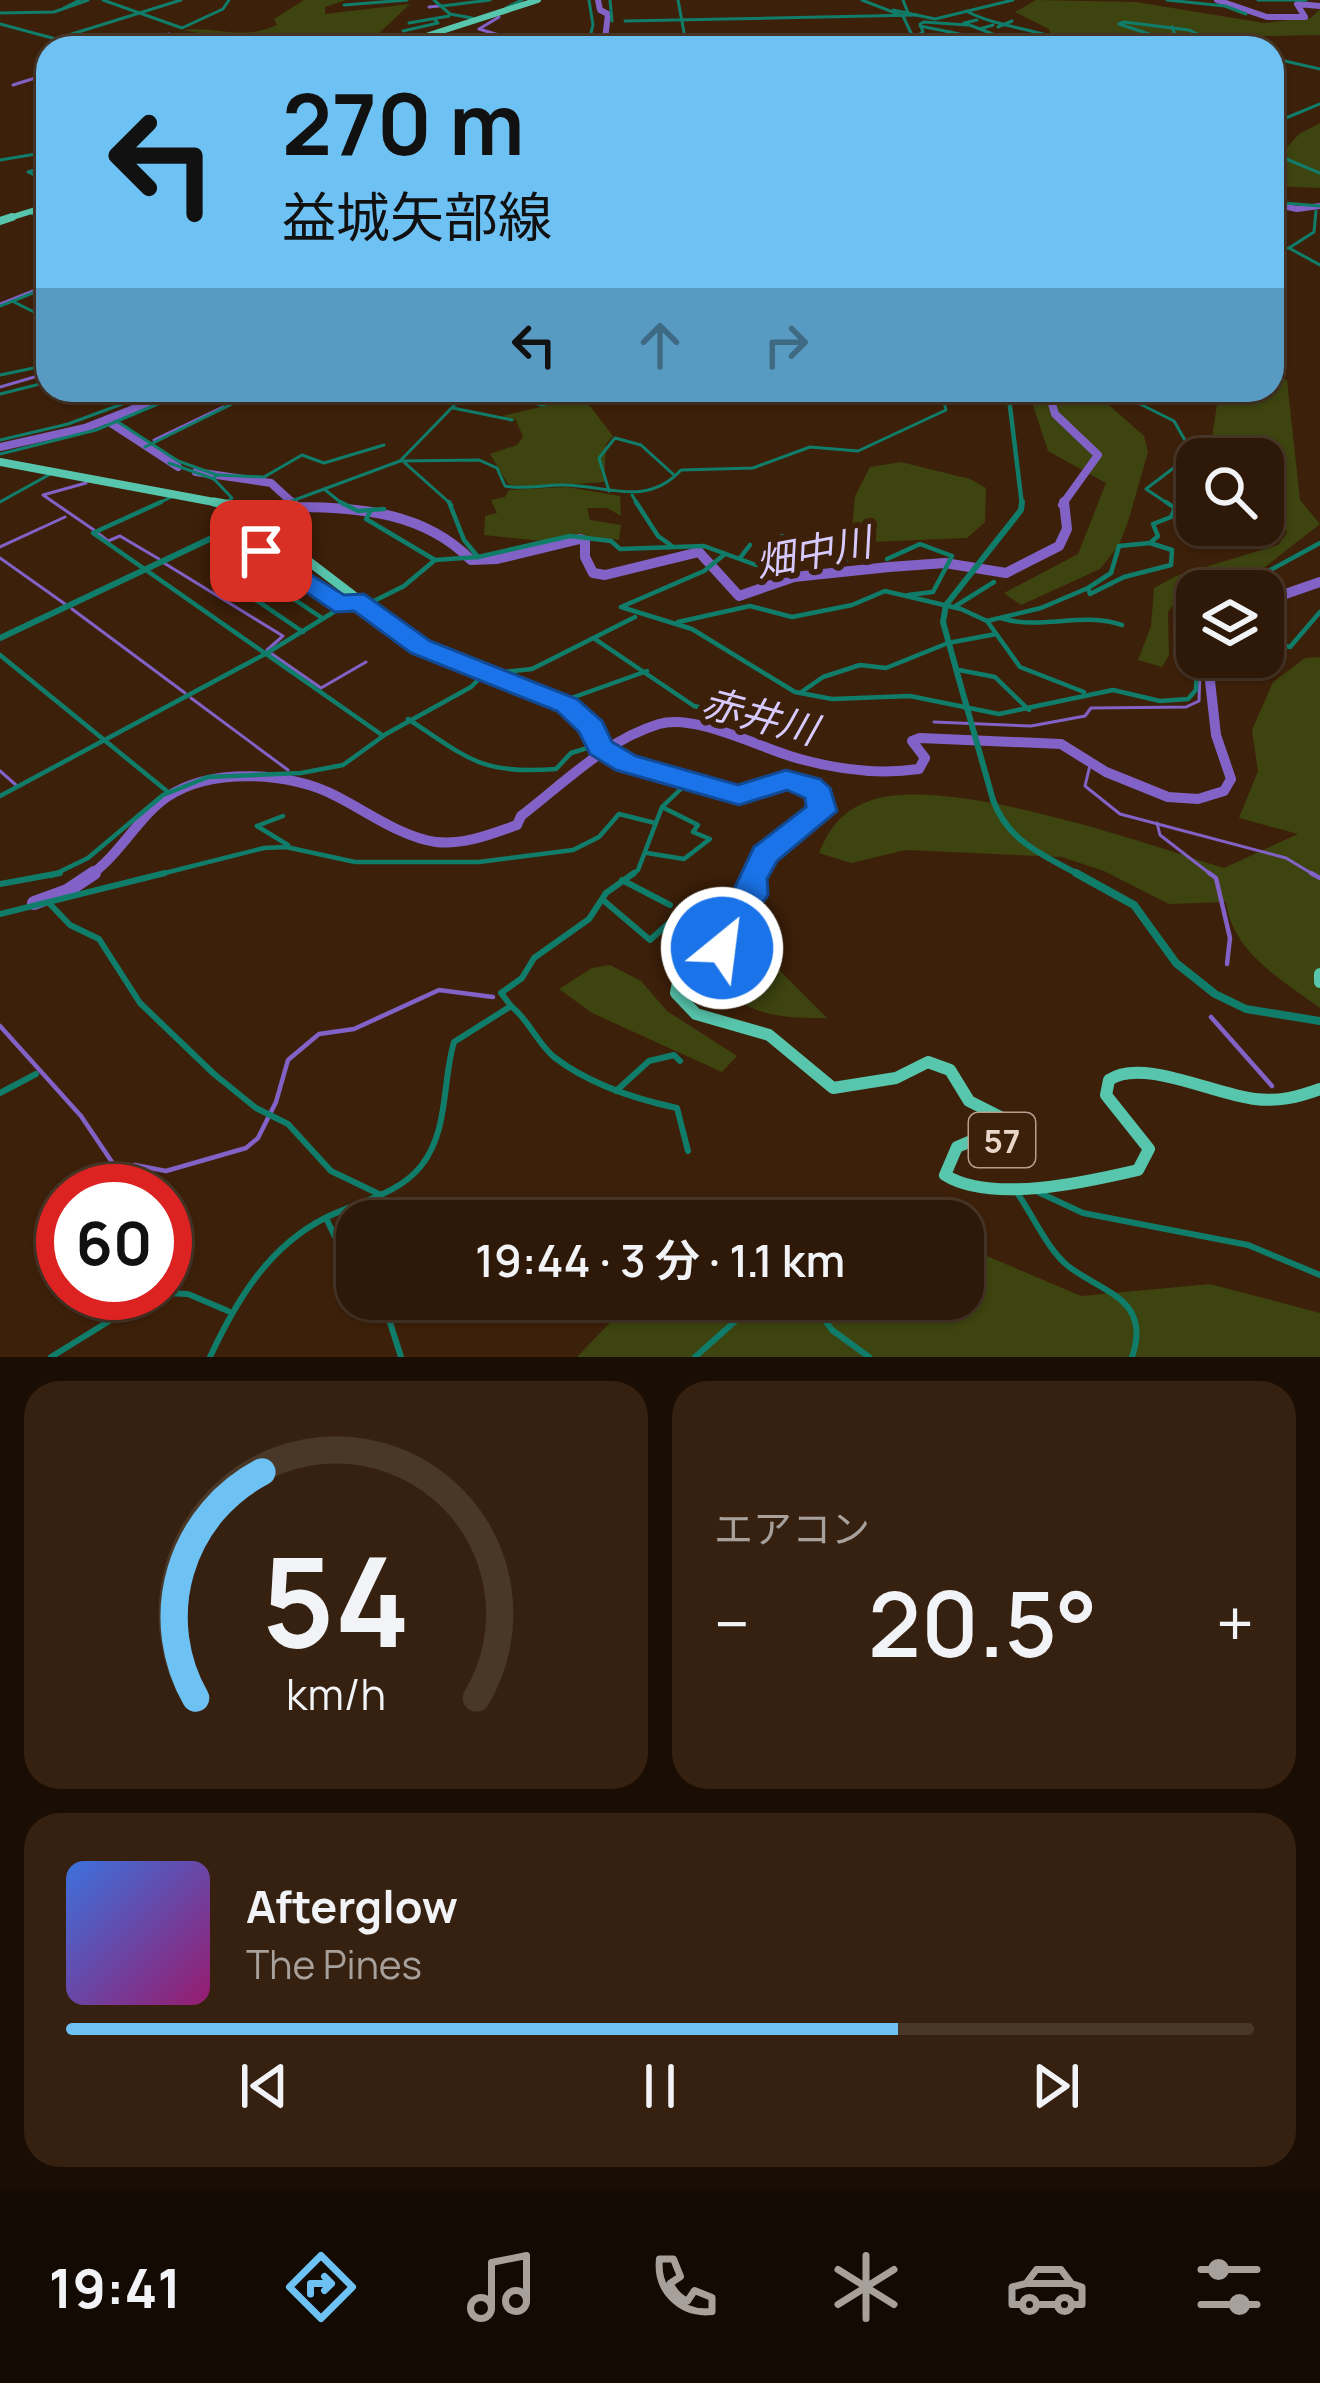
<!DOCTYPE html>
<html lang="ja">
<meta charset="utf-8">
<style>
body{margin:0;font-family:Manrope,"Noto Sans JP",sans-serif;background:#362111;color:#f1f3f6;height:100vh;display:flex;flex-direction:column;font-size:45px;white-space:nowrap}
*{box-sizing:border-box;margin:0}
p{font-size:39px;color:#a7a09b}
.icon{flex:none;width:66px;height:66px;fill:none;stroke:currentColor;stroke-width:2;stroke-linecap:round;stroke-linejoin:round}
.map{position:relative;height:1357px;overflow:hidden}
.side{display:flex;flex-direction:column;gap:24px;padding:24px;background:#190d04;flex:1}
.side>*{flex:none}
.banner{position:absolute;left:36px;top:36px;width:1248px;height:366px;border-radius:36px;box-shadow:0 3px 9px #0004,0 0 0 3px #493728;background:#6ec2f3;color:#111;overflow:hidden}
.controls{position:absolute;left:1176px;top:438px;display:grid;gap:24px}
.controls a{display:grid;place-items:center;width:108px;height:108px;border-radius:24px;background:#2e1807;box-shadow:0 3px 9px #0004,0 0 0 3px #493728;font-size:60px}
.speed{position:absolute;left:36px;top:1164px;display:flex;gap:24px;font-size:60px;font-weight:700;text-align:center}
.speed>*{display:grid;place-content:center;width:156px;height:156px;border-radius:50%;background:#2e1807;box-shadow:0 3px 9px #0004,0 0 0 3px #493728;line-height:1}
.speed .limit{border:18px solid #d22;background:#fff;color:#111}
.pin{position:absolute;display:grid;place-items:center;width:102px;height:102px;color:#fff;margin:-51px;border-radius:24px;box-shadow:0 6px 18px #0006}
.me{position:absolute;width:132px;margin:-66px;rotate:29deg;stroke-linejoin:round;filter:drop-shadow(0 0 9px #0008)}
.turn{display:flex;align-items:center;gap:42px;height:252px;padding:0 48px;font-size:54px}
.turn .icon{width:156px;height:156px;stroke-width:2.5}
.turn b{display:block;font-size:84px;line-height:102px}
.lanes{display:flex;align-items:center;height:114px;padding:0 48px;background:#0003;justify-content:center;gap:60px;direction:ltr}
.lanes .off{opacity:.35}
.big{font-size:90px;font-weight:600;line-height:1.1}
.side .tile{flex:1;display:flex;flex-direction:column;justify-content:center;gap:18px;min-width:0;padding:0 42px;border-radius:36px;background:#362111}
.side .dial{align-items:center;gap:0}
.dial svg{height:312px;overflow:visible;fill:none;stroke:#493728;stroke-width:7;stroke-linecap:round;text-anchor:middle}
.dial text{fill:#f1f3f6;stroke:none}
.song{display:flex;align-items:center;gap:36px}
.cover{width:144px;height:144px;border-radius:18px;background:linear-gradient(135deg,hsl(220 70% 55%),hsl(320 70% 35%))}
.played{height:12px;border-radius:6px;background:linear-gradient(90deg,#6ec2f3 70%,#493728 70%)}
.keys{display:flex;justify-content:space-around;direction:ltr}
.heat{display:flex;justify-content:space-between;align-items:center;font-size:66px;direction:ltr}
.side .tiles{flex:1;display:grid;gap:24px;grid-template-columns:1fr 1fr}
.tile:last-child{grid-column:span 2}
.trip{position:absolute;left:336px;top:1200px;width:648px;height:120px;border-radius:36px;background:#2e1807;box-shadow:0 3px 9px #0004,0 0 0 3px #493728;font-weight:600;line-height:120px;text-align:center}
.dock{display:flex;height:192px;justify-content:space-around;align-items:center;background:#120a03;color:#a7a09b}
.dock .icon{width:84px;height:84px}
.dock .current{color:#6ec2f3}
.dock b{font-size:54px;color:#f1f3f6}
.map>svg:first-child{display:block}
.green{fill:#3d440f}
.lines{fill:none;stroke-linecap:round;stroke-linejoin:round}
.stream-far1{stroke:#8262c7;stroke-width:3}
.stream{stroke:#8262c7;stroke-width:4.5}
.river-far3{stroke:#8262c7;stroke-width:6}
.river-far2{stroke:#8262c7;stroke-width:8}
.river-far1{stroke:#8262c7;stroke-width:10}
.river{stroke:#8262c7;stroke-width:14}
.minor-far2{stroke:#107d6a;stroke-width:3}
.minor-far1{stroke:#107d6a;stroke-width:4.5}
.minor{stroke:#107d6a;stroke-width:6}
.tertiary-far3{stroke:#107d6a;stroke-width:3}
.tertiary-far2{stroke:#107d6a;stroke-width:4.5}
.tertiary-far1{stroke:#107d6a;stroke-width:6}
.tertiary{stroke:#107d6a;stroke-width:8}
.primary-far3{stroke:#57c6ad;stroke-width:6}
.primary-far2{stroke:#57c6ad;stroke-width:8}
.primary-far1{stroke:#57c6ad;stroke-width:9}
.primary{stroke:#57c6ad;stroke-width:12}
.tertiary-bridge{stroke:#107d6a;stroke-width:6}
.route{fill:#1a73e8;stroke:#114b97;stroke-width:3}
.labels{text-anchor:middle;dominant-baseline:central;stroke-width:12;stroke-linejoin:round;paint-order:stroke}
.shield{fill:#3d2009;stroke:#b59f8f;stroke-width:3}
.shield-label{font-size:33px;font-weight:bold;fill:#e9d6c9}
.water-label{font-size:39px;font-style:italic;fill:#d7caff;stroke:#3d2009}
</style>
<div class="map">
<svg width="1320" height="1357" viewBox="0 0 1320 1357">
<rect width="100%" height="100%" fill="#3d2009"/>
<!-- green -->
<g class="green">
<path d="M304 0H346L325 7V14L410 4 375 37 355 48H207L224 38 183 30C217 26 241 41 277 25L274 19Z"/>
<path d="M1036 0 1136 2 1264 23 1311 18 1320 9V35L1218 37 1179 48H1053L1049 29 1015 12Z"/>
<path d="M1320 123V188L1272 186V164L1299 134Z"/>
<path d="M1272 374 1287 380 1300 500 1320 524 1265 567 1184 591 1168 612 1169 655 1162 667 1138 660 1151 626 1154 588 1176 576 1278 545 1287 533 1281 513 1263 505V459H1209L1219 390H1272Z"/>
<path d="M1028 390H1092L1144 436 1148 452 1128 522 1119 545 1100 569 1021 605 1004 593 1078 554 1106 483 1048 451Z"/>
<path d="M583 397 613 436 606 444 604 482 524 488 508 484 490 454 517 445 523 437 516 420 502 416Z"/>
<path d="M901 462 970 479 986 488 985 522 967 538 871 542 852 528 855 496 870 467Z"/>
<path d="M567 487 620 496 621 516 607 508H587L590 520 621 525 619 540 572 534 542 541 484 535 485 516 497 513 491 500 505 497 509 490Z"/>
<path d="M1320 657V1008C1282 980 1232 952 1226 902L1169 904 1104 871 1062 857 906 850 851 863 819 853C830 827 842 811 869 801 944 773 1145 843 1224 868L1298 834 1239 818 1258 771 1252 730 1273 682 1305 658Z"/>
<path d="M764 926 773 964 827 1018C787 1018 749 1018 722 985Z"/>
<path d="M610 965 641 981 667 1011 737 1056 722 1072 592 1013 559 989 592 968Z"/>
<path d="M975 1251 1081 1296 1210 1284 1320 1313V1357H577L622 1310 643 1299H963V1252Z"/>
</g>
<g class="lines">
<!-- stream-far1 -->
<g class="stream-far1">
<path d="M429 7 439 6"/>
<path d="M499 17 479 29 542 48"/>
<path d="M127 48 169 34"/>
<path d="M13 85 48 74"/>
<path d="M0 304 48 285"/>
<path d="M0 387 48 373"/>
<path d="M154 440 223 407"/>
<path d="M86 483 43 495 94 530"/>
<path d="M99 534 108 541 120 536 159 559"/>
<path d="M0 547 65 517"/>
<path d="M0 558 65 604"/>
<path d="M164 563 283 636 267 650"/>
<path d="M1263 606 1269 602"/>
<path d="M72 609 185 693"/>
<path d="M272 654 321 688 366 662"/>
<path d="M191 698 288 770"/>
<path d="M934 722 1031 726 1085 716 1091 708 1186 707 1199 701 1200 673 1211 657"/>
<path d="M1091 761 1085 786 1120 814 1286 858 1316 876"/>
<path d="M0 771 16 785"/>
<path d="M1157 823 1160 835 1213 876"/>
</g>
<!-- stream -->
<g class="stream">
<path d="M1209 873 1216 878 1230 938 1227 964"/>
<path d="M1311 873 1320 878"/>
<path d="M1211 1017 1272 1086"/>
<path d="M0 1026 81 1116 116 1168 135 1165 166 1171 246 1148 258 1138 276 1102 288 1060 319 1034 354 1029 439 990 493 997"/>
</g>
<!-- river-far3 -->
<g class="river-far3">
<path d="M598 0 600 10 608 14 604 48"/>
<path d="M1217 0 1267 17H1305L1297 4 1320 6"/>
<path d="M1272 204 1297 209 1320 206"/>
</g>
<!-- river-far2 -->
<g class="river-far2">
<path d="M1048 390 1055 414 1098 455 1062 505"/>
<path d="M106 420 178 467"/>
<path d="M0 447 85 428 182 390"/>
<path d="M196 472 271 483 295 505"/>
</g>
<!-- river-far1 -->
<g class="river-far1">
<path d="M291 502 297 507C361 507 425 513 471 560L497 559 580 539 585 541V557L593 573 605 575 699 552 739 596 794 577 889 567 945 563 1006 573 1059 546 1067 529 1064 502"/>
<path d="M1263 651 1276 642 1271 599 1320 582"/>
<path d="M89 876C120 855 137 818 167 797 211 767 292 772 336 796 366 811 403 838 436 842 465 845 491 834 517 825L521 816C564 783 606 740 659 724 696 713 762 749 800 759 840 770 878 775 919 769L925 758 912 741 920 738 1061 744 1106 772 1168 797 1198 799 1224 791 1231 779 1216 735 1209 672 1254 657"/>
</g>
<!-- river -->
<path class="river" d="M34 903 67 891 94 873"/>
<!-- minor-far2 -->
<g class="minor-far2">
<path d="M103 0 182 28 223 9 229 0"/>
<path d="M434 0 450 14 472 18"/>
<path d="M610 0 612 21"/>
<path d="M678 0 687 48"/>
<path d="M903 0 908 13"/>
<path d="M1167 0 1225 6 1246 14"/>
<path d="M1258 0H1306"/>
<path d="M344 5 407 0"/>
<path d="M442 6 490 0"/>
<path d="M64 8 80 0"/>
<path d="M506 8 522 0"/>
<path d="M893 10 935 19 1013 0"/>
<path d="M966 11C1001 29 1040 28 1075 46L1067 38 1152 35 1119 24 1124 22 1189 30 1227 48"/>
<path d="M0 13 54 12 88 0"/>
<path d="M977 20 964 23 980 29"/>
<path d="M625 21 917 15"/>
<path d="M409 23 449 16"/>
<path d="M0 24 56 39 181 0"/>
<path d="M993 25 980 29 995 35"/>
<path d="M920 26 950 32 942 36 952 39"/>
<path d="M998 27 1012 21"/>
<path d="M403 31 438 23 434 19"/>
<path d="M950 32 978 38"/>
<path d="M1034 33 1028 36 1041 39"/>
<path d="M1000 44 1030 42"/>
<path d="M587 48 593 25 589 0"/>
<path d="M895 48 923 32 920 24 924 22 967 25"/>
<path d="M1157 48 1176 37 1172 27"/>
<path d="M1272 58 1320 69"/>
<path d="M1272 143 1281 120 1320 104"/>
<path d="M1272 153 1320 173"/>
<path d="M0 160 48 152"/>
<path d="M48 166 28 172 48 182"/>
<path d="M1272 202 1320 206"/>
<path d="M31 213 48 220"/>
<path d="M1289 248 1320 265"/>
<path d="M1272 250 1289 248 1314 232 1316 211"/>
<path d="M12 301 48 319"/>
<path d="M0 306 48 287"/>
<path d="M0 375 48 365"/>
<path d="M425 390 458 399"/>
<path d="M509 390 505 395 542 405 586 393"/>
<path d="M1138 390 1136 402 1174 421 1190 449 1188 457 1146 489 1170 505"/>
<path d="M0 394 48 382"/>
<path d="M453 408 512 420"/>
<path d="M118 422 178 461 217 475"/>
<path d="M0 440 68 424 160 390"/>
<path d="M145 447 260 390"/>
<path d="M0 454 96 430 191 390"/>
<path d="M400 461 479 460 497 468 505 486C526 490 542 485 563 485 607 485 646 508 681 470L753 468 810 447 858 451 946 410 941 390"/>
<path d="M169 463 214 479 232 498 227 502"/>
<path d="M405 463 452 505"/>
<path d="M213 479 217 475 264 477 302 455 324 463 384 445"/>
<path d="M324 489 344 505"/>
<path d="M609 491 599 458 615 438 641 445 674 475"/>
<path d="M632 495 638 505"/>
<path d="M0 502 54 472"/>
<path d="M154 505 176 495"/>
<path d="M281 505 400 461 469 390"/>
</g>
<!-- minor-far1 -->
<g class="minor-far1">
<path d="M161 502 93 533 382 735"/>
<path d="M340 502 358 511 384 509"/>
<path d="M449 502 464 540 478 557"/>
<path d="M636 502 658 536 672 546"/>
<path d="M370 512 366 519 435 560"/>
<path d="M253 519 286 502"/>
<path d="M782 536 796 544"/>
<path d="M275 537 256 547 276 565 342 605"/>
<path d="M261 551 214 571 303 632"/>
<path d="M725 554 704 571 621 607 692 629 795 692 832 699 910 696 999 714 1113 690 1160 701 1188 699 1196 690 1197 657"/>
<path d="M740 558 750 545"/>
<path d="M887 559 920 544 952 556 933 592 908 595"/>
<path d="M237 561 322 618"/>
<path d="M1088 588 1111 573 1119 546 1150 543"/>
<path d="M1207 591 1265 573 1320 543"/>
<path d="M1197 599 1192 619 1197 638"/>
<path d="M257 601 300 579"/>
<path d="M368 604 404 586 435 560 478 557 570 536 611 541 620 549 704 546 756 565 796 544 841 560 864 558"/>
<path d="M954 607 994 582"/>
<path d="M1001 618C1041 631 1081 611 1122 625"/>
<path d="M678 622 750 606 792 617 852 605 885 591 961 609 987 621"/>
<path d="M595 639 694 706 774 724 797 736"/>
<path d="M1263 640 1290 647 1320 612"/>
<path d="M0 655 168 792"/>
<path d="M959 670 995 677 1029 710"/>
<path d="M494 673 532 669 635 617"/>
<path d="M1084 692 1020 667 987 621 1041 608 1088 588 1090 594 1124 577 1171 565 1172 550 1150 543 1158 536 1153 524 1171 517 1175 508 1166 502"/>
<path d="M800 693 823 677 860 665 886 668 948 643 996 634"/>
<path d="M563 701 647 671"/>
<path d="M408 719C468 758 480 775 556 769L571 753 597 745"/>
<path d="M0 796 267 653 355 599"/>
<path d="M257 826 288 845"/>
<path d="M257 826 283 816"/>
<path d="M647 853 684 859 710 839 693 832 698 825 664 808"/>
<path d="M51 876 88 858 163 795 208 777 301 773 343 765 386 734 471 687 483 675"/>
<path d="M153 876 264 848 286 847 355 862H479L573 850 599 837 619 814 655 823"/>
<path d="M630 876 638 870 662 807 687 783"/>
</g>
<!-- minor -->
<g class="minor">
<path d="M622 880 670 905"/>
<path d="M0 884 60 873"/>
<path d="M603 900 650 940 681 912"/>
<path d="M49 903 70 925 99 939 140 1003 214 1074 256 1108 288 1124 331 1171 379 1194"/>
<path d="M0 914 165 873"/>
<path d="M511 1006C529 1020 537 1043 554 1057 589 1084 635 1099 677 1108L688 1151"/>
<path d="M616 1091 649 1061 674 1055 680 1061"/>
<path d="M0 1093 36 1074"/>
<path d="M1038 1192 1083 1213 1248 1245 1320 1275"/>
<path d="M1018 1194C1033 1216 1048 1250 1068 1266 1103 1293 1152 1299 1132 1357"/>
<path d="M326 1218 338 1243 337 1265 357 1287"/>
<path d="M165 1293 188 1294 228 1311"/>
<path d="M371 1299 386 1310 401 1357"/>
<path d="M809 1299 832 1330 869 1357"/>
<path d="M51 1357 140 1302 164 1293"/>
<path d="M210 1357C236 1301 268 1247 325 1218 357 1202 398 1195 421 1166 449 1131 442 1082 454 1042L511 1006 501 993 522 978 534 958 589 919 606 893 634 873"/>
<path d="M695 1357 760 1299"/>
</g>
<!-- tertiary-far3 -->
<path class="tertiary-far3" d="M862 0 903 16 918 48"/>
<!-- tertiary-far2 -->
<path class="tertiary-far2" d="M1008 390 1022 505"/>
<!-- tertiary-far1 -->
<g class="tertiary-far1">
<path d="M0 638 252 519"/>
<path d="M958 676 943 622 946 605 1021 510 1022 502"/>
<path d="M993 800C1008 842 1044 855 1081 876"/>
</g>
<!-- tertiary -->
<path class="tertiary" d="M1076 873 1134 905 1176 963 1215 994 1246 1009 1320 1021"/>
<!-- primary-far3 -->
<g class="primary-far3">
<path d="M389 48 538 0"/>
<path d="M3 220 48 206"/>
</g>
<!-- primary-far2 -->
<g class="primary-far2">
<path d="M0 221 12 217"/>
<path d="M0 462 230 505"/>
</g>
<!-- primary-far1 -->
<path class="primary-far1" d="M214 502 236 506 421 647 567 705 592 728 597 745 635 764 734 795 788 781 809 784 822 811 765 854 753 876"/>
<!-- primary -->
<g class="primary">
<path d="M755 873 752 895 731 924 722 948 678 982 676 993 696 1014 769 1035 833 1088 896 1078 928 1062 950 1070 969 1101 1028 1131 1025 1139H976L957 1147 945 1175C991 1204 1087 1182 1138 1170L1149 1149 1106 1095 1109 1080C1142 1057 1215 1095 1255 1099 1279 1102 1298 1097 1320 1089"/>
<path d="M1320 974V982"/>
</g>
<!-- tertiary-bridge -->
<path class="tertiary-bridge" d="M958 676 993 800"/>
</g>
<!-- route -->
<path class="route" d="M261 544 344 595 364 594 430 641 577 699 602 721 612 742 636 756 738 785 786 770 820 779 830 788 837 811 777 861 767 879 768 895 745 927 734 957H711L706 948 754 847 806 807 805 798 787 790 739 805 616 770 590 754 579 732 557 711 411 653 354 611 335 612 253 556 249 551 253 546Z"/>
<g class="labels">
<!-- shield labels -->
<rect class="shield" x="969" y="1113" width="66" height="54" rx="9"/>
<g class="shield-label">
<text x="1002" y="1140">57</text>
</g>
<!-- water labels -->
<g class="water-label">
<text transform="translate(813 551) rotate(-11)">畑中川</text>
<text transform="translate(760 715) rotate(15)">赤井川</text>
</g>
</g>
</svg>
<div class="controls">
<a><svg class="icon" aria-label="search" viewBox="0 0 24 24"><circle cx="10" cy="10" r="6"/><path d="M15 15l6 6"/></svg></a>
<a><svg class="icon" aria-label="layers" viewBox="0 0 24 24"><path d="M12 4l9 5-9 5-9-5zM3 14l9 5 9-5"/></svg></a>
</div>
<div class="speed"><div class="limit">60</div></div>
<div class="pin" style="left:261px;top:551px;background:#d93025"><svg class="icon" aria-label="arrive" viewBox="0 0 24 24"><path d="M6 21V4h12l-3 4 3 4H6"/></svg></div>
<svg class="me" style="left:722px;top:948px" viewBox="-20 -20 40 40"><circle r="17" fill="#1a73e8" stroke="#fff" stroke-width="3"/><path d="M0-11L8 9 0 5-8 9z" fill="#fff"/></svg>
<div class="trip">19:44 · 3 分 · 1.1 km</div>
<div class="banner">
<div class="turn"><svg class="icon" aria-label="left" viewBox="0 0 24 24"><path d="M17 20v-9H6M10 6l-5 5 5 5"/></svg><div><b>270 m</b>益城矢部線</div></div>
<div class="lanes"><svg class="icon" aria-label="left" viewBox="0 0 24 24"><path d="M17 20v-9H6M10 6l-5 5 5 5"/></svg><svg class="icon off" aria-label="ahead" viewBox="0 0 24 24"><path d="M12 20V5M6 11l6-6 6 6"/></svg><svg class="icon off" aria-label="right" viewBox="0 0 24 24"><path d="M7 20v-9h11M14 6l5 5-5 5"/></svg></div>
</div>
</div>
<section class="side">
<div class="tiles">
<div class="tile dial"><svg viewBox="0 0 100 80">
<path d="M14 69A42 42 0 1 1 86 69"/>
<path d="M14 69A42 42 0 0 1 31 11" stroke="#6ec2f3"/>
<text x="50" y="56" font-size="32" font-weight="700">54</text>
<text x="50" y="72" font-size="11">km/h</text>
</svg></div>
<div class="tile"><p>エアコン</p>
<div class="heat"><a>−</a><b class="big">20.5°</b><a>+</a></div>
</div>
<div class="tile">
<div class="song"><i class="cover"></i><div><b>Afterglow</b><p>The Pines</p></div></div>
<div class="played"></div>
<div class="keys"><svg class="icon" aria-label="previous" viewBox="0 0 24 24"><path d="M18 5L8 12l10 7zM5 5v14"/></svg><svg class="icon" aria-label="pause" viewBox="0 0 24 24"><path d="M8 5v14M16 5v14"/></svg><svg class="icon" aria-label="next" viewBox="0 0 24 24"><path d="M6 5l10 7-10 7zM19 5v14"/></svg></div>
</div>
</div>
</section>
<nav class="dock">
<b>19:41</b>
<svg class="icon current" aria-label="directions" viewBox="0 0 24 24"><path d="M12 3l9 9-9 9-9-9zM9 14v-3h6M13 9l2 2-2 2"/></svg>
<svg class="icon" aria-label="music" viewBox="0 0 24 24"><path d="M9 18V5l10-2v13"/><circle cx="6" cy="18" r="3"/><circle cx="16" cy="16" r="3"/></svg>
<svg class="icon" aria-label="phone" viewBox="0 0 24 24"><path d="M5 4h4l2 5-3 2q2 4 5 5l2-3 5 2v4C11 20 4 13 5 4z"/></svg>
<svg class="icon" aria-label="climate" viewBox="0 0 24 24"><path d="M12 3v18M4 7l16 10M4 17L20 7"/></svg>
<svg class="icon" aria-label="car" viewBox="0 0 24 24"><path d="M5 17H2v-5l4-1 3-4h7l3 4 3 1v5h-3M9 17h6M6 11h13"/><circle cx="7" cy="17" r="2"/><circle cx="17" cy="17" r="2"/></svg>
<svg class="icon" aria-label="filters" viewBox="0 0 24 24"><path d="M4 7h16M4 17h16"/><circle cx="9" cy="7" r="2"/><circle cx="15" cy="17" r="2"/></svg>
</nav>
